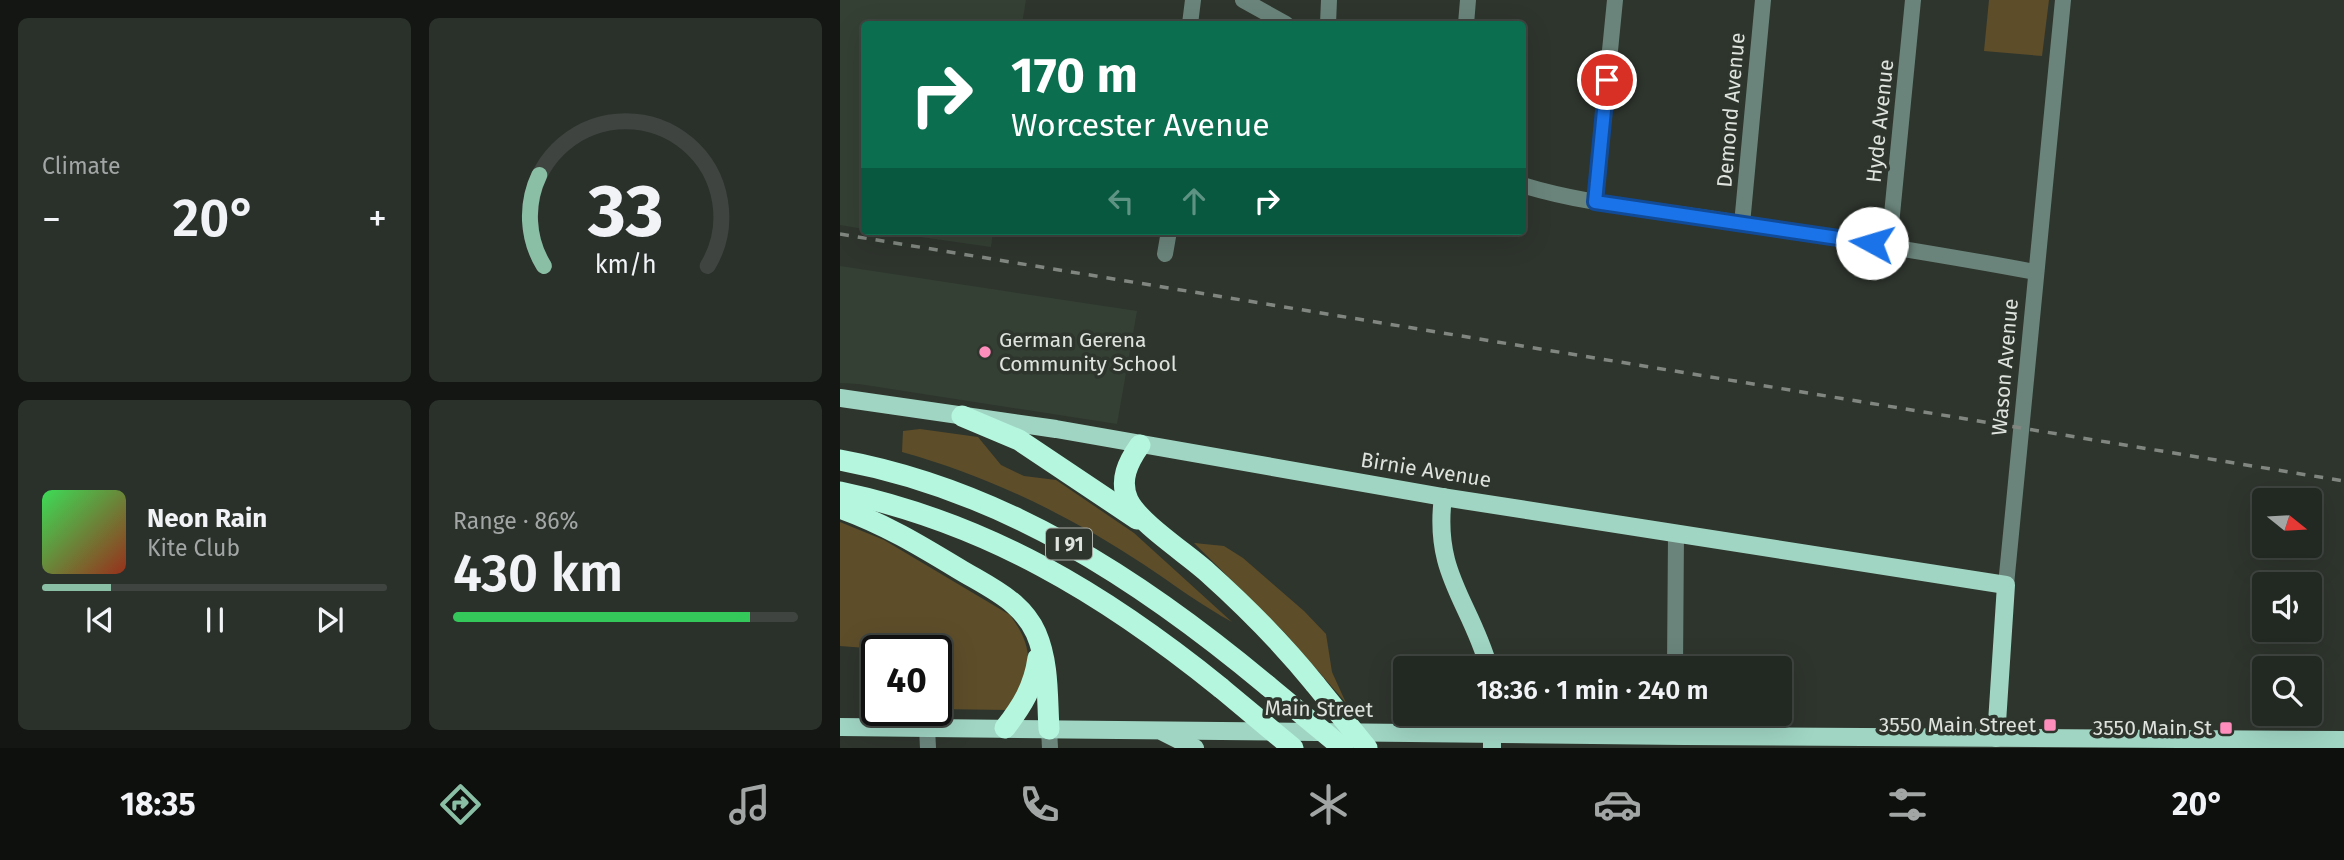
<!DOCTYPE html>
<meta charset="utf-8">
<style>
body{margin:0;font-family:"Fira Sans",sans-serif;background:#2a302a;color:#f1f3f6;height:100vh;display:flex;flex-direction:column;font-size:26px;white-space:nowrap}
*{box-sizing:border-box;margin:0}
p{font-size:23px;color:#a2a6a5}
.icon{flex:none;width:38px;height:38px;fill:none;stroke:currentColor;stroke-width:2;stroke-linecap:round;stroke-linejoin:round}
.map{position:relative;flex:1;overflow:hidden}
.details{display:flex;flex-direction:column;gap:18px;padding:18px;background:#131613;width:840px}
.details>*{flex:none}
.banner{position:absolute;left:21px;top:21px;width:665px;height:214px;border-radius:7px;box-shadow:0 7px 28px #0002,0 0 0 2px #3f4440;background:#0b6e4f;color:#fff;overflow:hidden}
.needle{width:46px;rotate:108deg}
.tools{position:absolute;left:1412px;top:488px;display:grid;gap:14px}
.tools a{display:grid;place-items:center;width:70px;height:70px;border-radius:7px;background:#222822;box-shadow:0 7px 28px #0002,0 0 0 2px #3f4440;font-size:35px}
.speed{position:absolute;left:21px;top:635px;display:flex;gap:14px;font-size:35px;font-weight:700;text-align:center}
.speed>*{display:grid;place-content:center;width:91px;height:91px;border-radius:50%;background:#222822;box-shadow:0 7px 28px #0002,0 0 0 2px #3f4440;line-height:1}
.speed .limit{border:4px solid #111;border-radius:10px;background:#fff;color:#111}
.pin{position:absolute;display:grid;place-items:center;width:60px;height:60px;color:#fff;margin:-30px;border:4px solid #fff;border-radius:50%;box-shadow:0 2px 7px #0007}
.me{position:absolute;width:77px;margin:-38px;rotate:276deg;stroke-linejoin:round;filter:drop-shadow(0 0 5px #0008)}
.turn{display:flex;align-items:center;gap:24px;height:147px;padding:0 35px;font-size:32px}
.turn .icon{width:91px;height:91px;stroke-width:2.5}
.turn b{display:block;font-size:49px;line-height:60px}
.lanes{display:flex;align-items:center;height:66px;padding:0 35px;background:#0003;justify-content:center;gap:35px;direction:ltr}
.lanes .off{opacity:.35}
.big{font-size:52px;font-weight:600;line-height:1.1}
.details .widget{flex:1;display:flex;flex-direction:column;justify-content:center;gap:10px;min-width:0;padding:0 24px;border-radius:10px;background:#2a302a}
.details .dial{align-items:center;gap:0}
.dial svg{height:182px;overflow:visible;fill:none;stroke:#3f4440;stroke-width:7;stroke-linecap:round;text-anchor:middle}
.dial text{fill:#f1f3f6;stroke:none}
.song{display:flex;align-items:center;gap:21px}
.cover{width:84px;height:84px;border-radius:10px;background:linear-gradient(135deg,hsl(130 70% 55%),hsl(10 70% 35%))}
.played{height:7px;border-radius:4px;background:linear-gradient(90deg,#8abfa5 20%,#3f4440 20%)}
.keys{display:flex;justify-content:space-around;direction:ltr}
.heat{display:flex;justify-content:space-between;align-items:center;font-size:38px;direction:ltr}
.charge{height:10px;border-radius:5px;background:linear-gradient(90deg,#34c759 86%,#3f4440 0)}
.details .tiles{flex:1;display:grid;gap:18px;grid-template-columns:repeat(2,1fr)}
.trip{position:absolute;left:553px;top:656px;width:399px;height:70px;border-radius:7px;background:#222822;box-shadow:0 7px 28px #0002,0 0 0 2px #3f4440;font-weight:600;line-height:70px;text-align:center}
.menu{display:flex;height:112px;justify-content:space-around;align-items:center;background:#0e100e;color:#a2a6a5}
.menu .icon{width:49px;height:49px}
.menu .active{color:#8abfa5}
.menu b{font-size:32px;color:#f1f3f6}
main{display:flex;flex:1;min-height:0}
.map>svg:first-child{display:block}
.built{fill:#354034}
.green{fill:#5e4d29}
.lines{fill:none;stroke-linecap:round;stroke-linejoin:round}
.minor{stroke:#6a847b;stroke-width:16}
.major{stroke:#a0d5c3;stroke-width:18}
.highway{stroke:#b5f6df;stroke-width:21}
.rail{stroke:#818780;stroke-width:3.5;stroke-dasharray:9 9;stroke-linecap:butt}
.highway-bridge{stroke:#b5f6df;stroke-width:21}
.route-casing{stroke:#114b97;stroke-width:18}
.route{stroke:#1a73e8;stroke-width:12}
.poi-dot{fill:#fe8ebc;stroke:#2e352d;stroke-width:2.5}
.labels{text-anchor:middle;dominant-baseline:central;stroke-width:7;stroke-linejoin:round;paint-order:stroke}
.shield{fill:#2e352d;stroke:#aaafa9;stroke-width:2}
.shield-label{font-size:19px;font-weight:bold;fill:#dfe3de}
.street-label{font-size:21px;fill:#dfe3de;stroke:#2e352d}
.poi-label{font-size:21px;fill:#dfe3de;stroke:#2e352d;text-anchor:end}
</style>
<main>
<section class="details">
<div class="tiles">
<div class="widget"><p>Climate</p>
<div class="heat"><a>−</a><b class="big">20°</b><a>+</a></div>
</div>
<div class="widget dial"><svg viewBox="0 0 100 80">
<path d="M14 69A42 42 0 1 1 86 69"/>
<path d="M14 69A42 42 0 0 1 12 29" stroke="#8abfa5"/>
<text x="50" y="56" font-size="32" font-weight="700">33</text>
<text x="50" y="72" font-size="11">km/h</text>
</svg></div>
<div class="widget">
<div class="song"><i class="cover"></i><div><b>Neon Rain</b><p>Kite Club</p></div></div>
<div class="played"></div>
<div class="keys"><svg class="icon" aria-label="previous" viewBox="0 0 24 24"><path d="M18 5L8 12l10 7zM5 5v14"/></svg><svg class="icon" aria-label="pause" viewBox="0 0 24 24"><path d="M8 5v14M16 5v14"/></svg><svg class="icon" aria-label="next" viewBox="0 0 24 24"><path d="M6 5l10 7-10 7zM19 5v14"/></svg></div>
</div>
<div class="widget"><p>Range · 86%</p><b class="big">430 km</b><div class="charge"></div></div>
</div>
</section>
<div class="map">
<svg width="1504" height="748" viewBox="0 0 1504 748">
<rect width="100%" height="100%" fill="#2e352d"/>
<!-- built -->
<g class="built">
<path d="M0 0H186L182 24H24V229L0 225Z"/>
<path d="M39 231H153L151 247Z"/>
<path d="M0 266 297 311 277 424 19 384 0 383Z"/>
</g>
<!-- green -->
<g class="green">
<path d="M1149 0H1209L1202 56 1144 51Z"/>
<path d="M80 429 138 437 161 465 184 476 216 480 294 533 392 622C361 605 333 584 303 564 229 515 148 476 62 452L63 431Z"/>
<path d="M0 522 44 540 170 615C198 653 190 672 169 710L96 709V651H37V708H25L26 648 0 646Z"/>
<path d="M354 543 384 546 403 558 464 611 486 634 492 672 506 703 445 633Z"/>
</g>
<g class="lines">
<!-- minor -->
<g class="minor">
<path d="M403 0 446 24"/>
<path d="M350 24 353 0"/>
<path d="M488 24 489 0"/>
<path d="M626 24 628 0"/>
<path d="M682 185C740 203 800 208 860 217 972 234 1084 251 1195 272"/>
<path d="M755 202 775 0"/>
<path d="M902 224 923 0"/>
<path d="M1049 245 1073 0"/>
<path d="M325 254 329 231"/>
<path d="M1166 585 1223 0"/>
<path d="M835 668 836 534"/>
<path d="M87 727 88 748"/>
<path d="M209 729 210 748"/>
<path d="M835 736V714"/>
</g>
<!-- major -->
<g class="major">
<path d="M0 398 216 429 603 497 1166 585 1156 738"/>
<path d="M603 497C593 574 630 601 649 668"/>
<path d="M0 727 844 736 1504 740"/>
<path d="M323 732 355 748"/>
<path d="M652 748V714"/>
</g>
<!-- highway -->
<g class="highway">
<path d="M122 416 179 440 297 519"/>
<path d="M300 445C288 462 279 480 288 500 299 523 346 553 367 572 406 607 442 643 475 684"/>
<path d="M0 460C164 490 302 581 428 686"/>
<path d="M0 492C147 523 265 594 381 688"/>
<path d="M0 508C43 523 81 546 119 569 137 580 158 590 174 604 183 612 191 622 196 633 209 663 207 697 209 729"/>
<path d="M165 728C182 706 194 687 198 658"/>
</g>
<!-- rail -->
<path class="rail" d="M0 234 1504 481"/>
<!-- highway-bridge -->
<g class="highway-bridge">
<path d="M475 684 527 748"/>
<path d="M428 686 503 748"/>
<path d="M381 688 453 748"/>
</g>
</g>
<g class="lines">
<defs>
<path id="route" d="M767 80 755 202 1032 243"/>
</defs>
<!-- route casing -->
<use href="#route" class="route-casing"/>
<!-- route -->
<use href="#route" class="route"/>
</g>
<!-- markers -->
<g class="poi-dot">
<circle cx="145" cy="352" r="7"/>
<rect x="1203" y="718" width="14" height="14" rx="3.5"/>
<rect x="1379" y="721" width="14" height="14" rx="3.5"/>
</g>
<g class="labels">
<!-- shield labels -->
<rect class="shield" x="206" y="528.5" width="46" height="31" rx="5"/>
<g class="shield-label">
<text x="229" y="544">I 91</text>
</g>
<!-- street labels -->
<g class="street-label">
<text transform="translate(891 110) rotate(-85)">Demond Avenue</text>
<text transform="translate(1040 121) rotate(-84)">Hyde Avenue</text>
<text transform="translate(1165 367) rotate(-85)">Wason Avenue</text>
<text transform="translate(586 470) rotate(9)">Birnie Avenue</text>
<text transform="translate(479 709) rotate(1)">Main Street</text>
</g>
<!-- poi labels -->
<g class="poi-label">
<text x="159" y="340" text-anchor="start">German Gerena<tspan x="159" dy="24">Community School</tspan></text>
<text x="1196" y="725">3550 Main Street</text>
<text x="1372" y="728">3550 Main St</text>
</g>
</g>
</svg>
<div class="tools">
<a><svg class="needle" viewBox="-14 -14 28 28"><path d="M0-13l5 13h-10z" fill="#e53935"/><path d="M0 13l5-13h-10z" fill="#a2a6a5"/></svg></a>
<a><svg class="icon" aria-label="sound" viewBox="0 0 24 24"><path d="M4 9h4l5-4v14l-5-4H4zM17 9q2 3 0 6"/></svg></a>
<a><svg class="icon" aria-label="search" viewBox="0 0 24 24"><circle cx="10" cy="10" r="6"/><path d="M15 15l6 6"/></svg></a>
</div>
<div class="speed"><div class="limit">40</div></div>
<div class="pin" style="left:767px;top:80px;background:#d93025"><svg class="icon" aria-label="arrive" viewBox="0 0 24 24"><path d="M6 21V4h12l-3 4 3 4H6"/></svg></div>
<svg class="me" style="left:1032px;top:243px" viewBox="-20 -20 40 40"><circle r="19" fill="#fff"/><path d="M0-13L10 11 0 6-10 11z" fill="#1a73e8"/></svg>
<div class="trip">18:36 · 1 min · 240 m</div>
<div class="banner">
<div class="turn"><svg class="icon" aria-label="right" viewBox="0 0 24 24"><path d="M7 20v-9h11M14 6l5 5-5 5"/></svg><div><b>170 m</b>Worcester Avenue</div></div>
<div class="lanes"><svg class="icon off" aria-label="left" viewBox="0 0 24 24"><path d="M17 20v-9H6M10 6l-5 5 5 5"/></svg><svg class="icon off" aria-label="ahead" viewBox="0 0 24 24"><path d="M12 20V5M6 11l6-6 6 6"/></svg><svg class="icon" aria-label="right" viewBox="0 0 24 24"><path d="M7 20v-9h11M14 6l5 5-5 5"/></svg></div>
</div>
</div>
</main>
<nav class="menu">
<b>18:35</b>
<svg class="icon active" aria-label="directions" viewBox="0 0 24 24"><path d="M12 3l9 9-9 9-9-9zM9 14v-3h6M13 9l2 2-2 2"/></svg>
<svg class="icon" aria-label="music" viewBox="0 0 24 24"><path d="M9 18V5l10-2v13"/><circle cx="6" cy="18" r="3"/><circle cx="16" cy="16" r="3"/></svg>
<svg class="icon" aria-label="phone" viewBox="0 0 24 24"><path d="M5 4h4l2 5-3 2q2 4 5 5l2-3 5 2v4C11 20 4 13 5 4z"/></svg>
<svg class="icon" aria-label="climate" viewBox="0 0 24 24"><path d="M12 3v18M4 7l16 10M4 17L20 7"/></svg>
<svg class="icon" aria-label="car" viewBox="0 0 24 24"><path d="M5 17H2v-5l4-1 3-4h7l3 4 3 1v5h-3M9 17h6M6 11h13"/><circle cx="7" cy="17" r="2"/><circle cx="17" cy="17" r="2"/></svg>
<svg class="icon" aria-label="filters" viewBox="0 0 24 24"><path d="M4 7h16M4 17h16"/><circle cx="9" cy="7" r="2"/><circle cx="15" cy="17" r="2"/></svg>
<b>20°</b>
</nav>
